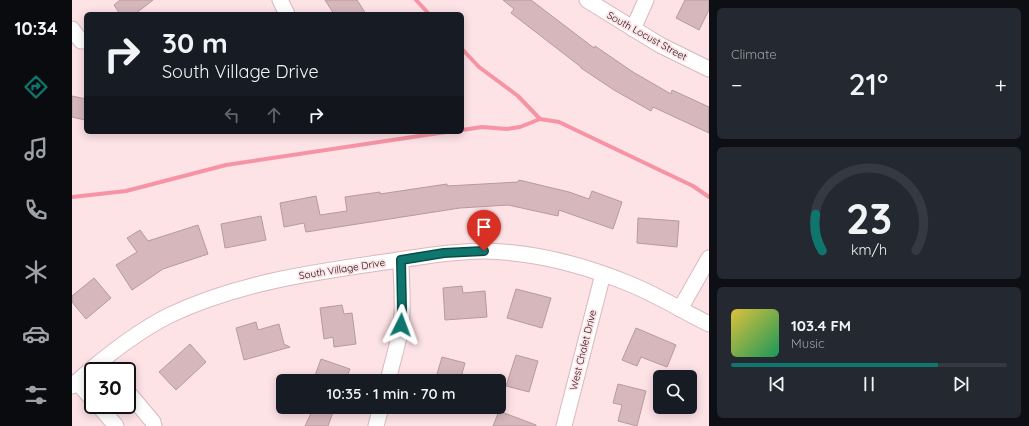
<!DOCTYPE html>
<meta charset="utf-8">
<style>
body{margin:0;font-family:Quicksand,sans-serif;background:#242831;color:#f1f3f6;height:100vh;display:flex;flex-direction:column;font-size:15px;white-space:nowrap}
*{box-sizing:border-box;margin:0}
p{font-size:13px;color:#9ea1a6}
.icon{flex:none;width:22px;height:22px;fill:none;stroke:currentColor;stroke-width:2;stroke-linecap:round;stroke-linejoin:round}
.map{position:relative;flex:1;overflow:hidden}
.side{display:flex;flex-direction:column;gap:8px;padding:8px;background:#0d0f14;width:320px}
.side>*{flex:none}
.hud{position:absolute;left:12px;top:12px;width:380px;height:122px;border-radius:6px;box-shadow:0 2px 10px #0003;background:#171b24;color:#f1f3f6;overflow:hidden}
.controls{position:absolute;left:581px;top:370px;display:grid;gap:8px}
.controls a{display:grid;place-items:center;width:44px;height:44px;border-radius:6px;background:#171b24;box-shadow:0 2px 10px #0003;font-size:20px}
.speed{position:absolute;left:12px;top:362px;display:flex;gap:8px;font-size:20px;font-weight:700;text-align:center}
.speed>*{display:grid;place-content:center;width:52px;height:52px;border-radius:50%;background:#171b24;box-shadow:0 2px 10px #0003;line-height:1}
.speed .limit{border:2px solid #111;border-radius:6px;background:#fff;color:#111}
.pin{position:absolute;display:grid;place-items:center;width:34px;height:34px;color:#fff;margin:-41px -17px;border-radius:50% 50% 50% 0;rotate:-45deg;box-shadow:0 0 4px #0007}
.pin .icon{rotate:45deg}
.me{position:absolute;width:44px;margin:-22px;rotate:3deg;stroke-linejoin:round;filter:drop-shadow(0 0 3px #0008)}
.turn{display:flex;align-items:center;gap:14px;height:84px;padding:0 12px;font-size:18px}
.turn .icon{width:52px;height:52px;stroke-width:2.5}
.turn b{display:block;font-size:28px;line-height:34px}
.lanes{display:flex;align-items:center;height:38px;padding:0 12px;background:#0003;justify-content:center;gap:20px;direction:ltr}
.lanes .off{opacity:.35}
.big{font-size:30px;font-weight:600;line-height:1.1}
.side .widget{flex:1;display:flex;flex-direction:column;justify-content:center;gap:6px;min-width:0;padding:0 14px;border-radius:6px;background:#242831}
.side .dial{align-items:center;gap:0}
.dial svg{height:104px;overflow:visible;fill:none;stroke:#363941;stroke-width:7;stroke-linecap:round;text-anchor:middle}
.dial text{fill:#f1f3f6;stroke:none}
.song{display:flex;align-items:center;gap:12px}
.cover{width:48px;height:48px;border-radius:6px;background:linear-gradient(135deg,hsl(50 70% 55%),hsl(150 70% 35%))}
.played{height:4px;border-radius:2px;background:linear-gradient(90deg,#0f766e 75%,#363941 75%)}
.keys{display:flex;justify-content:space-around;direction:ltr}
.heat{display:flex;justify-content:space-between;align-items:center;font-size:22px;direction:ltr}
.trip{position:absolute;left:204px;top:374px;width:230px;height:40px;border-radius:6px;background:#171b24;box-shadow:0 2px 10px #0003;font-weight:600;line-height:40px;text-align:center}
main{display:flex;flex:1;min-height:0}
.tab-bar{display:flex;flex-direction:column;width:72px;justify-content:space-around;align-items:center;background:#090b0e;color:#9ea1a6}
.tab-bar .icon{width:28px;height:28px}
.tab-bar .on{color:#0f766e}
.tab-bar b{font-size:18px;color:#f1f3f6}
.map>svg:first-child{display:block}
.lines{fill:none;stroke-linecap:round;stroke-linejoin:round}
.stream{stroke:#f694a5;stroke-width:4}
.building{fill:#d6b7bb;stroke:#b89a9e}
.minor-casing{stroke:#d8b9bd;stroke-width:17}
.minor{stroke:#fff;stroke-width:15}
.route-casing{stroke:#0a4d48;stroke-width:10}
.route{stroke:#0f766e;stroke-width:7}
.labels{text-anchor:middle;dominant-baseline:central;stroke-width:3.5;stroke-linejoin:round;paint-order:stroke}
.street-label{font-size:10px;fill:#180e0f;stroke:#fde2e6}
</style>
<main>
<nav class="tab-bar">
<b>10:34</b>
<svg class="icon on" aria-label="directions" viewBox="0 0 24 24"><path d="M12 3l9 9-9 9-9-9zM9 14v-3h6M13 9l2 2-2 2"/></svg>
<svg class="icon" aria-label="music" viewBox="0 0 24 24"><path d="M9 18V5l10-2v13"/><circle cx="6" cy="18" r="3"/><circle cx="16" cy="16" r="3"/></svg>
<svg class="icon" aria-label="phone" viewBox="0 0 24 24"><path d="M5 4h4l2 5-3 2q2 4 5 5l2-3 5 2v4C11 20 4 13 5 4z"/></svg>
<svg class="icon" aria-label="climate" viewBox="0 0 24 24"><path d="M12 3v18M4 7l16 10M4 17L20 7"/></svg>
<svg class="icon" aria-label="car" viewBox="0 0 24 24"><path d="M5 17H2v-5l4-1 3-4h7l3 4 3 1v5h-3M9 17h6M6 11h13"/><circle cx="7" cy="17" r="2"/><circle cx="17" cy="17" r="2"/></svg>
<svg class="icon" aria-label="filters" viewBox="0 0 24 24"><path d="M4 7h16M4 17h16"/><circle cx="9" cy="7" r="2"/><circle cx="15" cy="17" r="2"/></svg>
</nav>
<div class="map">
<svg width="637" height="426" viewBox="0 0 637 426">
<rect width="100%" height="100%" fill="#fde2e6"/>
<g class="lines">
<!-- stream -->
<g class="stream">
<path d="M344 0 357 14"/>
<path d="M390 49 407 67 446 96 468 119"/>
<path d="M390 130 410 127 435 129 448 127 468 119 487 122 621 186 637 197"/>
<path d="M0 197 54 191 154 165 374 132"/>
</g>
</g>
<!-- building -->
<g class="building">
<path d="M48 0H81L63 14H48L42 5Z"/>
<path d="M253 0H285L294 14H262Z"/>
<path d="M431 0H459L522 48 523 46 561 72 599 94 600 90 637 107V133L581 107 579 111 542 90 509 68V67L439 13 442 9Z"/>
<path d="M613 0H637V10L627 30 604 18Z"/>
<path d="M0 96 14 99 13 120 0 117Z"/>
<path d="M447 180 497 192 517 199 520 191 550 202 541 229 487 210 486 216 436 205 388 208 234 232 232 223 212 227 208 203 244 196 248 215 275 211 273 197 308 192V194L375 184V186L446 182Z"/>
<path d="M189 216 194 240 153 248 149 224Z"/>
<path d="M566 218 607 221 605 247 565 243Z"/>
<path d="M126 225 136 254 91 269 60 290 44 265 65 252 55 238 68 230 76 241Z"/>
<path d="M22 278 39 298 14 319 0 302V296Z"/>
<path d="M390 286 391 293 413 291 415 317 373 320 371 288Z"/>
<path d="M444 289 479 298 470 328 435 318Z"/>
<path d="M270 305 272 314 280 313 284 344 262 347 261 337 252 339 248 308Z"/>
<path d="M184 322 186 330 207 324 212 344 218 347 172 360 164 328Z"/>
<path d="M564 328 604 345 595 367 569 357 565 366 550 360Z"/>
<path d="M118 344 134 362 104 390 87 372Z"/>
<path d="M444 355 466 361 457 392 434 386Z"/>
<path d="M370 357 393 363 388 381H363Z"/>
<path d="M249 359 278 369 273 381H241Z"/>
<path d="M546 384 574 391 565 426 546 421 550 405 541 403Z"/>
<path d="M242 407H263L256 426H233Z"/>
<path d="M427 411 464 425V426H421Z"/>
</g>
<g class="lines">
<defs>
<g id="minor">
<path d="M208 0 215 14"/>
<path d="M515 0 588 45 637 69"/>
<path d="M0 29 9 41"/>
<path d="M561 29 574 0"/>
<path d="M608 309 637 258"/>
<path d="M316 381C320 363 326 345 329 326 332 304 329 282 329 260"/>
<path d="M5 382 21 400"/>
<path d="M0 386C30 359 62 333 98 315 180 276 272 269 360 255 378 253 395 251 412 251 462 252 512 265 558 284 585 295 611 311 637 324"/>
<path d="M55 391 81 422 82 426"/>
<path d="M26 405 44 426"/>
<path d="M304 426 309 407"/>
<path d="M492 426 531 274"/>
</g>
</defs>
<!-- minor casing -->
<use href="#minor" class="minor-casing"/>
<!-- minor -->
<use href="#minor" class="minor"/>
</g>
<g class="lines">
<defs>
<path id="route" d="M329 325 330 310 329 260 372 253 412 251"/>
</defs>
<!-- route casing -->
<use href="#route" class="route-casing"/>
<!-- route -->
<use href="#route" class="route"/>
</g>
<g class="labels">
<!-- street labels -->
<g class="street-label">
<text transform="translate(575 36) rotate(29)">South Locust Street</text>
<text transform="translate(270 269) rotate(-9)">South Village Drive</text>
<text transform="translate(511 350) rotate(-76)">West Chalet Drive</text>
</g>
</g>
</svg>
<div class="controls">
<a><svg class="icon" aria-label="search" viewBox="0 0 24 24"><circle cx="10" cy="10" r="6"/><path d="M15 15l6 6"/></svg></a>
</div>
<div class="speed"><div class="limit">30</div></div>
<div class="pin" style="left:412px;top:251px;background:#d93025"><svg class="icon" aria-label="arrive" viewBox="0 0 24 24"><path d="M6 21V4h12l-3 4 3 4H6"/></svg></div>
<svg class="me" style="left:329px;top:325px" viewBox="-20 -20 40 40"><path d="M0-17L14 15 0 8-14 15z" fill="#0f766e" stroke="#fff" stroke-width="4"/></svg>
<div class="trip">10:35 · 1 min · 70 m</div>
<div class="hud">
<div class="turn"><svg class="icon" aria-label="right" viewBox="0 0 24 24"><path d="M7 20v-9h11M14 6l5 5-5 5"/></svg><div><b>30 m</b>South Village Drive</div></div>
<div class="lanes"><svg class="icon off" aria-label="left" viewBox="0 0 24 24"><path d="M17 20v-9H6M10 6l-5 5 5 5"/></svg><svg class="icon off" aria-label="ahead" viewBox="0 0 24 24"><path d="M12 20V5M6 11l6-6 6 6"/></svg><svg class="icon" aria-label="right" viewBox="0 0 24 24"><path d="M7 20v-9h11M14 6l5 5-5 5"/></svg></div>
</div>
</div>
<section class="side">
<div class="widget"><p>Climate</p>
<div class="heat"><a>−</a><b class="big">21°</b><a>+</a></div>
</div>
<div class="widget dial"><svg viewBox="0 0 100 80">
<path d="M14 69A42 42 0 1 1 86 69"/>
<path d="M14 69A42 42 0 0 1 9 41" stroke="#0f766e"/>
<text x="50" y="56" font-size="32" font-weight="700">23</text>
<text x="50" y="72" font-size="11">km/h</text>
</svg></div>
<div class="widget">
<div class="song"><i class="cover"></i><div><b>103.4 FM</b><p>Music</p></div></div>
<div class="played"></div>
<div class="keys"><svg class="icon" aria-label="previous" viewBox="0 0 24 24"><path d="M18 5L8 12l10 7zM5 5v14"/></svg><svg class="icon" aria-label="pause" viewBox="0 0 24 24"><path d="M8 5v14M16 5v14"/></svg><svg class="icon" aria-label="next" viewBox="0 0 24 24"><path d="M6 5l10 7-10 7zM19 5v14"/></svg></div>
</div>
</section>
</main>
